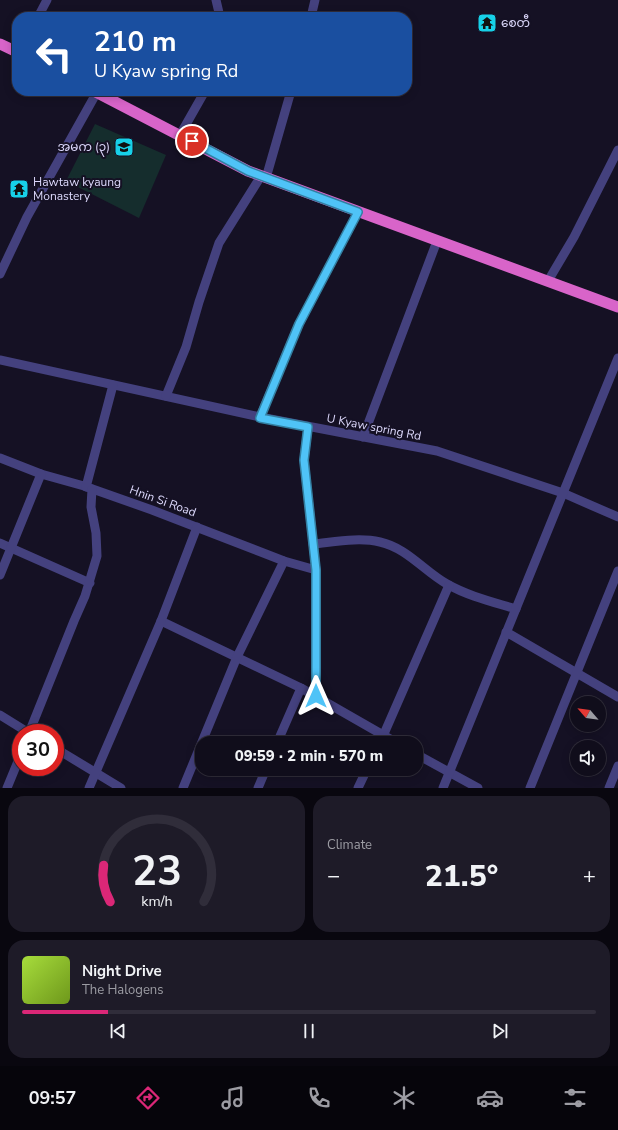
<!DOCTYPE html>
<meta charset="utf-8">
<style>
body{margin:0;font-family:"Nunito Sans","Noto Sans Myanmar",sans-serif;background:#1e1b28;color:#f1f3f6;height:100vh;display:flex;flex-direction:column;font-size:15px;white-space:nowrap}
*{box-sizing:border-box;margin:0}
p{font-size:13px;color:#9c9ca3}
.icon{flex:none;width:22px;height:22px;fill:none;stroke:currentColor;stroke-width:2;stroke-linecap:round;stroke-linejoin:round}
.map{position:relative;height:788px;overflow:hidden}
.details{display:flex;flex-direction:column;gap:8px;padding:8px;background:#09070f;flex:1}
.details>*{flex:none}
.hud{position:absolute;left:12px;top:12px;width:400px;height:84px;border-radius:16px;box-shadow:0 2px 10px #0003,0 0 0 1px #302d3a;background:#1a4fa0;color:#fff;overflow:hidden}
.needle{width:26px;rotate:298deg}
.controls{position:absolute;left:570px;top:696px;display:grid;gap:8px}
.controls a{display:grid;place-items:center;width:36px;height:36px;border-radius:50%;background:#100d1b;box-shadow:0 2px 10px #0003,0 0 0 1px #302d3a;font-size:20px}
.speed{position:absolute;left:12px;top:724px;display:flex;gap:8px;font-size:20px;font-weight:700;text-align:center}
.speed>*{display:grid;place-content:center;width:52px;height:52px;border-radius:50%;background:#100d1b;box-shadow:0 2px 10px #0003,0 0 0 1px #302d3a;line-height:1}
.speed .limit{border:6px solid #d22;background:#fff;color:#111}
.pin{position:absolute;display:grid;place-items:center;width:34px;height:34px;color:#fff;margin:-17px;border:2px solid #fff;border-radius:50%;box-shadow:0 1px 4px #0007}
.me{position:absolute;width:44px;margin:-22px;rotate:0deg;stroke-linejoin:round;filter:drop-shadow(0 0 3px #0008)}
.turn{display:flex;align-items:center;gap:14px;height:84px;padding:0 16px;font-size:18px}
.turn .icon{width:52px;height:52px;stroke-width:2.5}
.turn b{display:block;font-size:28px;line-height:34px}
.big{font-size:30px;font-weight:800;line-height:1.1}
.details .widget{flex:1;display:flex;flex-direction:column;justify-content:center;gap:6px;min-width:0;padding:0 14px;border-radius:16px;background:#1e1b28}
.details .dial{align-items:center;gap:0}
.dial svg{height:104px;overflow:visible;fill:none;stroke:#302d3a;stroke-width:7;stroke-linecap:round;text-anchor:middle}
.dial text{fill:#f1f3f6;stroke:none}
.song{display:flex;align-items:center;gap:12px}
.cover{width:48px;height:48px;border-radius:6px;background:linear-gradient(135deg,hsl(80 70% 55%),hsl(80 70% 35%))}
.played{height:4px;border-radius:2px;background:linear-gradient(90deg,#db2777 15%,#302d3a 15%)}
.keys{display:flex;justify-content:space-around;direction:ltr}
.heat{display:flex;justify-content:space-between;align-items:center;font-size:22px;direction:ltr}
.details .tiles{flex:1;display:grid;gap:8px;grid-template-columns:1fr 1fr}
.widget:last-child{grid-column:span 2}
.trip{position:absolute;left:195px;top:736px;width:228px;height:40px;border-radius:16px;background:#100d1b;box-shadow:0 2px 10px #0003,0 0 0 1px #302d3a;font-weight:800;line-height:40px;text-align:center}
.tab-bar{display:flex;height:64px;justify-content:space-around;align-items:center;background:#06050b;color:#9c9ca3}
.tab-bar .icon{width:28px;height:28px}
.tab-bar .on{color:#db2777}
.tab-bar b{font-size:18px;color:#f1f3f6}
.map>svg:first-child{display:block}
.green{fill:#152d2d}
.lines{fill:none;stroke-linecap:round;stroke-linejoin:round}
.minor{stroke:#44417e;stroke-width:9}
.trunk{stroke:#d864c9;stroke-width:11}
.route-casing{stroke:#337fa1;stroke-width:10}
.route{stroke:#4fc3f7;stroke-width:7}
.labels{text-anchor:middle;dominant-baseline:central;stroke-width:4;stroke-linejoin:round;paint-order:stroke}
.poi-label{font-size:12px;fill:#dcd8fb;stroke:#151124;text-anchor:start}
.street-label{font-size:12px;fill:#dcd8fb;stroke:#151124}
</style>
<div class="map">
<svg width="618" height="788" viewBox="0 0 618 788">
<rect width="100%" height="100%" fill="#151124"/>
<!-- green -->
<path class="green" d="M95 124 166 155 139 218 66 181Z"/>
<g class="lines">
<!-- minor -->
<g class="minor">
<path d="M216 0 220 17"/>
<path d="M38 17 47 0"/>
<path d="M311 17 315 0"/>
<path d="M180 135 205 91"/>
<path d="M266 178 291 91"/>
<path d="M0 274 27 217 97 92"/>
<path d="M548 281 574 237 618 150"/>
<path d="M0 360 260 417 437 451 563 493 618 517"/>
<path d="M166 396 186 347 199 302 219 243 261 176"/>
<path d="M260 417 299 324 358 212"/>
<path d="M308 427 304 460 316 570V697"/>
<path d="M363 437 437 241"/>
<path d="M0 458 41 474 84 486 152 510 284 561 316 570"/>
<path d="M86 487 113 385"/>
<path d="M0 543 90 583"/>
<path d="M313 544C334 542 359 537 380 542 407 548 424 571 447 584 468 596 493 602 516 609"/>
<path d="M0 575 41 474"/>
<path d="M161 621 301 688 397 743"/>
<path d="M506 632 618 697"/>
<path d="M0 715 29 733"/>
<path d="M29 733 74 621 85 596 97 556 96 533 91 507 92 489"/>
<path d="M277 743 301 688"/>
<path d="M380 743 449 585"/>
<path d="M55 748 121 788"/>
<path d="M416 754 478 788"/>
<path d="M7 788 21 754"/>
<path d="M89 788 161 621 197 527"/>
<path d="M183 788 237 657 284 561"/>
<path d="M258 788 266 769"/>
<path d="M358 788 367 769"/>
<path d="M443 788 618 358"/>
<path d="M530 788 618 571"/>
<path d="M609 788 618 766"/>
</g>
<!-- trunk -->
<g class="trunk">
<path d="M0 44 17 52"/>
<path d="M94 91 248 171 618 307"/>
</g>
</g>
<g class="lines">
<defs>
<path id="route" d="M192 141 248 171 358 212 299 324 260 418 308 427 304 460 316 570V696"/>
</defs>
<!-- route casing -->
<use href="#route" class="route-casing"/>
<!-- route -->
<use href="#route" class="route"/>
</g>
<!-- icons -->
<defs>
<symbol id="temple-square" viewBox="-11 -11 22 22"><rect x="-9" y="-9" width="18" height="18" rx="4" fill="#17d1e8" stroke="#151124"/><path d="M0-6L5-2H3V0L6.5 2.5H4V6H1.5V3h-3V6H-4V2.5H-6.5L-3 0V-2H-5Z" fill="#111"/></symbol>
<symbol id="school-square" viewBox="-11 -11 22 22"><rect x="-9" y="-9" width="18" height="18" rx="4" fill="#17d1e8" stroke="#151124"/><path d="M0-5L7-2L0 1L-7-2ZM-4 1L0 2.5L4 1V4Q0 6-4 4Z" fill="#111"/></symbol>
</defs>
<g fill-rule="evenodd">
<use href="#temple-square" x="476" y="12" width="22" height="22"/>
<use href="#school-square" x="113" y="136" width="22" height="22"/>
<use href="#temple-square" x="8" y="178" width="22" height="22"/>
</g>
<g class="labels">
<!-- poi labels -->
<g class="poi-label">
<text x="501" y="23">စေတီ</text>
<text x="110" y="147" text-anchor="end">အမက (၃)</text>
<text x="33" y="182">Hawtaw kyaung<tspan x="33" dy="14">Monastery</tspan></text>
</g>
<!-- street labels -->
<g class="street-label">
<text transform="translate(374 427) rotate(11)">U Kyaw spring Rd</text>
<text transform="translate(163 501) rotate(20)">Hnin Si Road</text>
</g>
</g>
</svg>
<div class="controls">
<a><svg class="needle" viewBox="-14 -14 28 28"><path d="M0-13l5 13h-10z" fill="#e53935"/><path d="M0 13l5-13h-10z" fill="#9c9ca3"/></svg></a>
<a><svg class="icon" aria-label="sound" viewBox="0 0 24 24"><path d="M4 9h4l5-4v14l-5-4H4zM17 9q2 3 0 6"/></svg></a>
</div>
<div class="speed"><div class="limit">30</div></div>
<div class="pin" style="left:192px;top:141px;background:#d93025"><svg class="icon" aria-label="arrive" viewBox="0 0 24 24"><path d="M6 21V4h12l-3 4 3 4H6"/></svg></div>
<svg class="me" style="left:316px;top:696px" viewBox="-20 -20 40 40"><path d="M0-17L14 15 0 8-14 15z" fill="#4fc3f7" stroke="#fff" stroke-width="4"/></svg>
<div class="trip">09:59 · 2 min · 570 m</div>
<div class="hud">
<div class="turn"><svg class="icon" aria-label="left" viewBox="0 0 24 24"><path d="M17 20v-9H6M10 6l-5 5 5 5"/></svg><div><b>210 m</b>U Kyaw spring Rd</div></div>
</div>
</div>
<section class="details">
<div class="tiles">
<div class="widget dial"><svg viewBox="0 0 100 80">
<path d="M14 69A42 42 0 1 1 86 69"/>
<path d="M14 69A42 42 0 0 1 9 41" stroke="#db2777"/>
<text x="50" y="56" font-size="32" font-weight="700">23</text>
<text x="50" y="72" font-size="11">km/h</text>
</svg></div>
<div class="widget"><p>Climate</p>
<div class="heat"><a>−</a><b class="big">21.5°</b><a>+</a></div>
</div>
<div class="widget">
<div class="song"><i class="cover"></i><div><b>Night Drive</b><p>The Halogens</p></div></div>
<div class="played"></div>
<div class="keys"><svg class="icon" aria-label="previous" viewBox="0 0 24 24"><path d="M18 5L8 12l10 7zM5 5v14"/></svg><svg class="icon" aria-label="pause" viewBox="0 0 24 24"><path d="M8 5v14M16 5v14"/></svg><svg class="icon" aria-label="next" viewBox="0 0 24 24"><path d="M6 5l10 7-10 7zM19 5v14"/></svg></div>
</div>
</div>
</section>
<nav class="tab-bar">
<b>09:57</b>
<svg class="icon on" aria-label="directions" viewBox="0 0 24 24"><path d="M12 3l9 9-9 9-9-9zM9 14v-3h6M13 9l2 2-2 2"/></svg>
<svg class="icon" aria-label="music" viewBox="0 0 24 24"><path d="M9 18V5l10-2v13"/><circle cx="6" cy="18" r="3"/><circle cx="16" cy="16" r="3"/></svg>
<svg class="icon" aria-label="phone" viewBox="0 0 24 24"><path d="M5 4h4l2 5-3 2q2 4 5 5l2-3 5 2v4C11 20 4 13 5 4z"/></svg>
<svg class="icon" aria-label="climate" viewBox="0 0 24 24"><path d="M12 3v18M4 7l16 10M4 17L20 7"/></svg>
<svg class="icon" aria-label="car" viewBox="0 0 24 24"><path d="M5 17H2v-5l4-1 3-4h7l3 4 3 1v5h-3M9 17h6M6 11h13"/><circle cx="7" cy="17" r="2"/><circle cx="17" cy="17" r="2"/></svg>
<svg class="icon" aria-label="filters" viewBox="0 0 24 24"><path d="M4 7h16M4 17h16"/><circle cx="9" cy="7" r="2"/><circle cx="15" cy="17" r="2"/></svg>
</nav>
